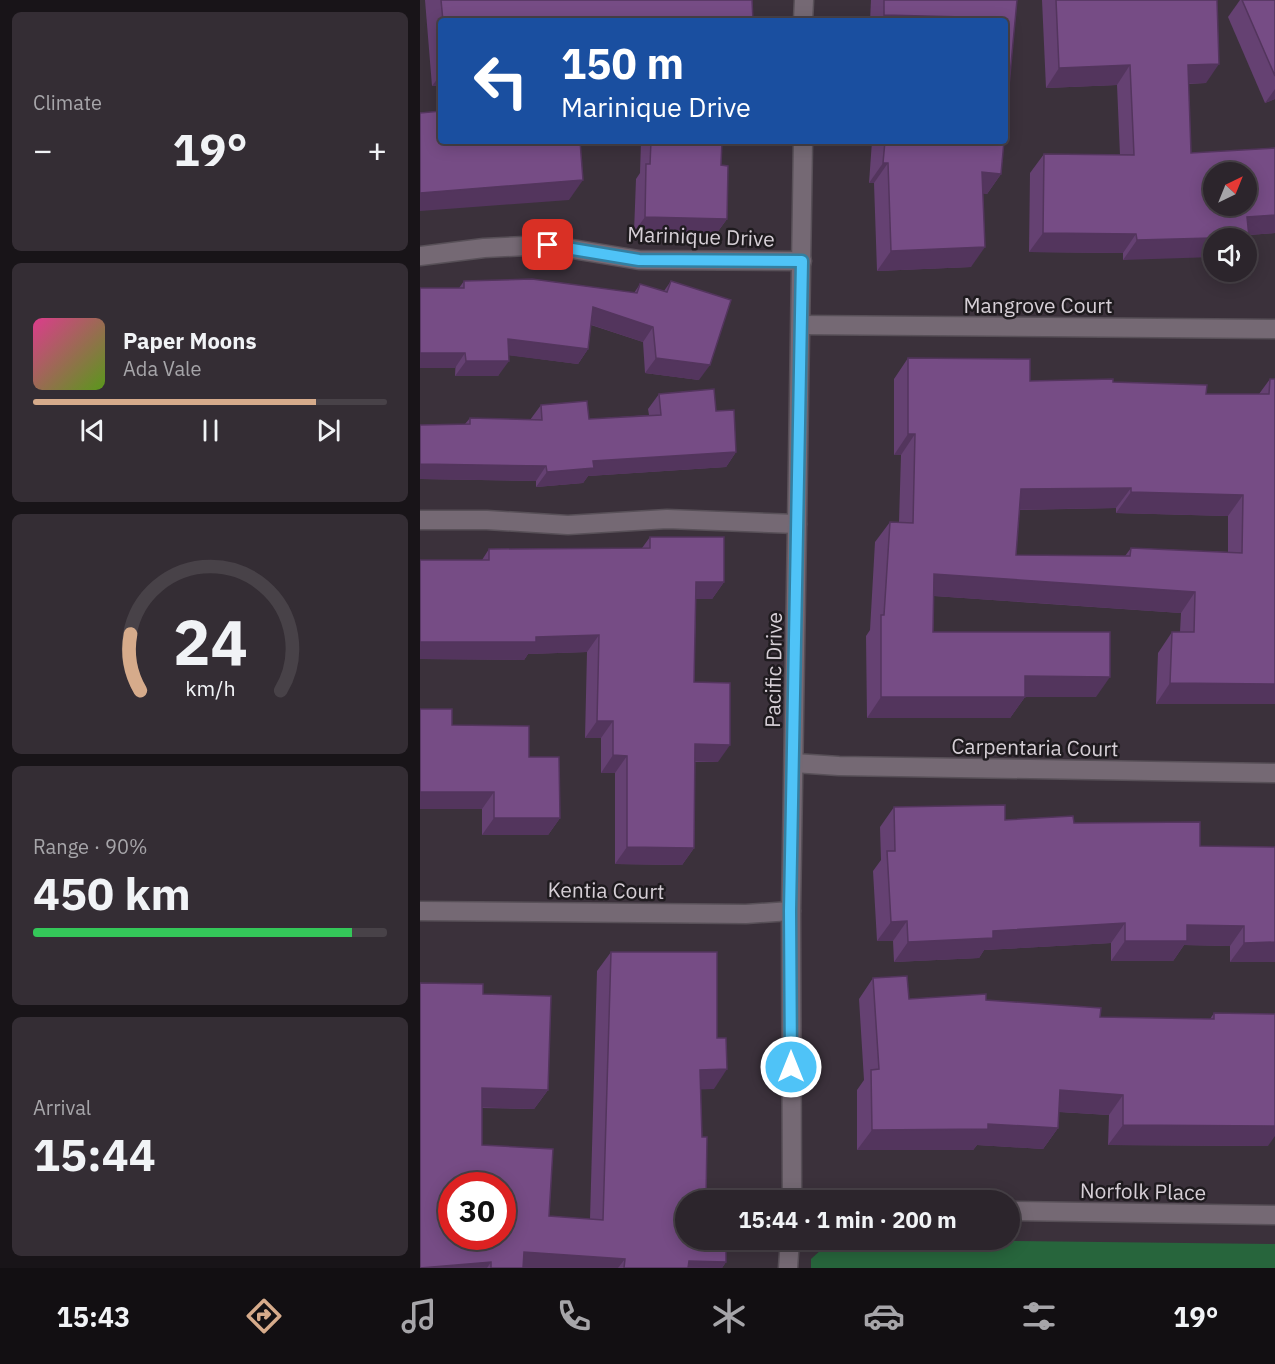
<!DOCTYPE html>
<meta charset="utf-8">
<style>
body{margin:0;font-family:"IBM Plex Sans",sans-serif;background:#342d34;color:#f1f3f6;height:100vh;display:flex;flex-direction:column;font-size:22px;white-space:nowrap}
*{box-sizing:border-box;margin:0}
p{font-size:20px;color:#a6a5a9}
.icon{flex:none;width:33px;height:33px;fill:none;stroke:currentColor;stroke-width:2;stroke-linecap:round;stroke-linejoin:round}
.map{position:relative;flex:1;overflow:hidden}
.details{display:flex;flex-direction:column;gap:12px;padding:12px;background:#181418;width:420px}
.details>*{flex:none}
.guide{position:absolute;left:18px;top:18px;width:570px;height:126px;border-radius:6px;box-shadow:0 3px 15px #0003,0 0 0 2px #484248;background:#1a4fa0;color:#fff;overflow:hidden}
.needle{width:39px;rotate:43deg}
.fabs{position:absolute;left:783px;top:162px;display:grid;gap:12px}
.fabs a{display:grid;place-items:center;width:54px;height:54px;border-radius:50%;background:#2c252c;box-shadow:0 3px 15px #0003,0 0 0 2px #484248;font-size:30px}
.speed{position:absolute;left:18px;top:1172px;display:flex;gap:12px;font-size:30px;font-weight:700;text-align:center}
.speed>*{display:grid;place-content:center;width:78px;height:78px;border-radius:50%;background:#2c252c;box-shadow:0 3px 15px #0003,0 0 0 2px #484248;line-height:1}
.speed .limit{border:9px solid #d22;background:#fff;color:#111}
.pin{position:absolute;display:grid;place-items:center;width:51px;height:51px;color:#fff;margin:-26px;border-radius:12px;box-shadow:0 3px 9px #0006}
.me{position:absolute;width:66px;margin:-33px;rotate:0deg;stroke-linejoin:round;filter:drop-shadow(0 0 4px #0008)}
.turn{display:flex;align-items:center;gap:21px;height:126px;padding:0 24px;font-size:27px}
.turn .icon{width:78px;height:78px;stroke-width:2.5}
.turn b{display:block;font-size:42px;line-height:51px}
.big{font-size:45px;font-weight:800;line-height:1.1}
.details .card{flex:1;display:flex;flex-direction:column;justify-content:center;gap:9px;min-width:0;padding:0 21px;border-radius:9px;background:#342d34}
.details .dial{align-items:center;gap:0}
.dial svg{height:156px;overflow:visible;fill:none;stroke:#484248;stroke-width:7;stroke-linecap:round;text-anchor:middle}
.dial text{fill:#f1f3f6;stroke:none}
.song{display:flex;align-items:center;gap:18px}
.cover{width:72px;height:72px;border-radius:9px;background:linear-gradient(135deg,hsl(330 70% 55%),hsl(90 70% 35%))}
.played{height:6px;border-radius:3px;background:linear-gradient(90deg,#d6ab8b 80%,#484248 80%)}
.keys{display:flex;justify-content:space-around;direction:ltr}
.heat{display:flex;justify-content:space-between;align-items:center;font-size:33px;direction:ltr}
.charge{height:9px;border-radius:4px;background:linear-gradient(90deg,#34c759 90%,#484248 0)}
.trip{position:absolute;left:255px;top:1190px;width:345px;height:60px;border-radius:30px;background:#2c252c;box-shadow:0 3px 15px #0003,0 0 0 2px #484248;font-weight:800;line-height:60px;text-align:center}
.tab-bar{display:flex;height:96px;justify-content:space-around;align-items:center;background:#120f12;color:#a6a5a9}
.tab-bar .icon{width:42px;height:42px}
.tab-bar .current{color:#d6ab8b}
.tab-bar b{font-size:27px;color:#f1f3f6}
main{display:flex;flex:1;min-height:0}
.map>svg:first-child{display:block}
.green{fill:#27653c}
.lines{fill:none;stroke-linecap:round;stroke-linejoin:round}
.minor-casing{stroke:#585058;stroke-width:21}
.minor{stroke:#756974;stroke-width:18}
.wall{fill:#654172;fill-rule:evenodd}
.shaded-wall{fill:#53355d}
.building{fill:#764c85;stroke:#53355d;stroke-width:1.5;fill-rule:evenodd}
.route-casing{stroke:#337fa1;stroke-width:15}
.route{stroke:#4fc3f7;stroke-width:10}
.labels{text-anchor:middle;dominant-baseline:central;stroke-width:5;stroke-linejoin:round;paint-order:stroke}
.street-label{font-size:21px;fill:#d6cfd6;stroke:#1f1b1f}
</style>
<main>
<section class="details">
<div class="card"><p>Climate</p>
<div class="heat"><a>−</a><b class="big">19°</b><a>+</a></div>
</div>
<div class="card">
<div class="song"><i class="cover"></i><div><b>Paper Moons</b><p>Ada Vale</p></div></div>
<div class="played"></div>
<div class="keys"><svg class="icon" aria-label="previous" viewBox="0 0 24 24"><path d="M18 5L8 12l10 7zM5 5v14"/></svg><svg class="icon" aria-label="pause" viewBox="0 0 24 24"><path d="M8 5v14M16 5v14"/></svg><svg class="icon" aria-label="next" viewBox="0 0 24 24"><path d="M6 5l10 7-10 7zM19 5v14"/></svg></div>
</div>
<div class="card dial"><svg viewBox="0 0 100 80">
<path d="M14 69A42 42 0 1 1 86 69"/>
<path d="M14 69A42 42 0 0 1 9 40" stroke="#d6ab8b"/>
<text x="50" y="56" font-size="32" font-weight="700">24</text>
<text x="50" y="72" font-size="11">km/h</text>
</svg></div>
<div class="card"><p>Range · 90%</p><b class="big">450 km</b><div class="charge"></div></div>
<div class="card"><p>Arrival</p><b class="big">15:44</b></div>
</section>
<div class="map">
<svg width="855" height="1268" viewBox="0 0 855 1268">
<rect width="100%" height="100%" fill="#3b313b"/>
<!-- green -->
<path class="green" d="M413 1239 855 1244V1268H391V1259Z"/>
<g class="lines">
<defs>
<g id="minor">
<path d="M383 21 384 0"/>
<path d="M0 256 64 248 128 245 219 260 382 261"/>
<path d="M381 325 855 329"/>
<path d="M0 520H67L148 525 247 519 377 524"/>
<path d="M374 763 419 766 855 773"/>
<path d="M0 911 326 914 371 911"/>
<path d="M372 1200 371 911 383 141"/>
<path d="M590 1211 855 1215"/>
<path d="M368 1268 370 1239"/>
</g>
</defs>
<!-- minor casing -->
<use href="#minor" class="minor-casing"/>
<!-- minor -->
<use href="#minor" class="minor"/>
</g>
<!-- wall -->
<g class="wall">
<path d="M5 0H332L333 21H21V85L12 86Z"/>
<path d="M451 0H597L585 21H450Z"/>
<path d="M622 0H797L786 83 768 84 771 153 855 148V233L829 235V237L826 240V238L703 260V253L609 252 610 173 624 154 700 155 697 85 626 88Z"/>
<path d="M820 0H855V99L845 103 808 17Z"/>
<path d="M221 141H302L301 165 307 219 296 234 214 232 216 179 220 173Z"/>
<path d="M452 141H584L581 174 567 194 563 193 551 267 457 271 454 183H449Z"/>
<path d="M44 281 214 293 220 284 244 291 251 281 279 380 225 373 223 342 171 325 168 349 158 364 89 355 78 376H35L39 288Z"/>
<path d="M488 358 610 381 693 382 786 394H839L850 379H855V704H736L738 653 752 632H760L761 613 514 596 513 632 676 697H605L590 718H447L446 636 450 630 455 542 470 522H479L481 455H474V379ZM696 508V513L808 516V552L711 548 705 556 596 555 599 510Z"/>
<path d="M239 394 296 411 316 452 306 467 168 476 163 483 116 487V481L0 479V425L45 424 50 418 110 420 121 405 169 419 229 415 228 409Z"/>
<path d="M230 537 304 582 292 599H276L274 682 298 762H275L274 848 262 865 195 864V773H181V738H165L167 652 108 654 104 660 0 659V560H62L69 549 222 548Z"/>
<path d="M0 709 32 725 109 757 140 818 128 835H62V809H0Z"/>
<path d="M474 807 585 820 654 823 780 846 855 847V962H810V946L764 945 753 961H691V943L564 950 559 958 474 962 473 941H457L453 871 461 860 460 827Z"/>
<path d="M191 952 294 1089H280L266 1200 306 1262 302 1268H0L63 994 128 1090 114 1109 62 1108V1145L129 1216 170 1219 177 971Z"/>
<path d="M453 978 489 999 566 1000 680 1017 790 1019 794 1013 848 1146 688 1145 689 1115 639 1112 638 1128 623 1149 557 1145 553 1150H437V1090L444 1080 439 999Z"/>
</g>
<!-- shaded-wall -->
<g class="shaded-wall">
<path d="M464 15 544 17 541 21H460Z"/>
<path d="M799 64 786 83 754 84 768 65Z"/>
<path d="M710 65 697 85 626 88 639 68Z"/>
<path d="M21 74V85L12 86Z"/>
<path d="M855 89V99L845 103Z"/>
<path d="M463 163H468L454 183H449Z"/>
<path d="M562 172 581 174 567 194 548 192Z"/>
<path d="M163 180 149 200 0 211V193Z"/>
<path d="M855 215V233L814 236 827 217Z"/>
<path d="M225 217 307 219 296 234 214 232Z"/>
<path d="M623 233 716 234 703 253 609 252Z"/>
<path d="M829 237 826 240V238H794V257L703 260 717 240Z"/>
<path d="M565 247 551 267 457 271 471 251Z"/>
<path d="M173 307 233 327 223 342 163 322Z"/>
<path d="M88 339 168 349 158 364 78 354Z"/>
<path d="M0 353H45L35 368H0Z"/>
<path d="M236 358 290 365 279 380 225 373Z"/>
<path d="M46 361H89L78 376H35Z"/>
<path d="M488 434H495L481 455H474Z"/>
<path d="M316 452 306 467 168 476 163 483 116 487 127 472 173 461Z"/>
<path d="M0 464 126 466 116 481 0 479Z"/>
<path d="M711 488 696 508 586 510 601 489Z"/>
<path d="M711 492 823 495 808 516 696 513Z"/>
<path d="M514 574 775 592 761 613 500 595Z"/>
<path d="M276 582H304L292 599H264Z"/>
<path d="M179 635 167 652 108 654 104 660 0 659V642L116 637Z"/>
<path d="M605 676 690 677 676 697H590Z"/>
<path d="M750 683 855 684V704H736Z"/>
<path d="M461 697H605L590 718H447Z"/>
<path d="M177 721H193L181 738H165Z"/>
<path d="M275 744 310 745 298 762 263 761Z"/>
<path d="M193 755 207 756 195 773H181Z"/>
<path d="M0 792H74L62 809H0Z"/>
<path d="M74 818H140L128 835H62Z"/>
<path d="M207 847 274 848 262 865 195 864Z"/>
<path d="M487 921 473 941H457L471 922Z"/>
<path d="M705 923 691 943 564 950 559 958 474 962 488 942 573 931Z"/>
<path d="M767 925 824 926 810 946 764 945 753 961H691L705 941Z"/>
<path d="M855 942V962H810L824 943Z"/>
<path d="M307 1069 294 1089 266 1090 280 1070Z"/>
<path d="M62 1088 128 1090 114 1109 49 1107Z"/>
<path d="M640 1090 703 1095 689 1115 626 1111Z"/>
<path d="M568 1124 638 1128 623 1149 557 1145 553 1150H437L452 1130Z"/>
<path d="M703 1125 855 1126V1136L848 1146 688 1145Z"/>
<path d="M104 1252 205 1259 198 1268H93Z"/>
<path d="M269 1261 306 1262 302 1268H264Z"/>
<path d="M71 1262 67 1268H2Z"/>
</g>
<!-- building -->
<g class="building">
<path d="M21 0H332L333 21H23Z"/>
<path d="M464 0H597L585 129V21H543L544 17 464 15Z"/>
<path d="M636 0H797L799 64 768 65 771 153 855 148V215L827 217 829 237 717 240 716 234 623 233 624 154 714 155 710 65 639 68ZM794 172H826V206H794Z"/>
<path d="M822 0H855V76Z"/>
<path d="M21 111V141H160L163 180 0 193V113Z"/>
<path d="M231 141H302L301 165 308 166 307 219 225 217 226 164H230Z"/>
<path d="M465 141H584L581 174 562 172 565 247 471 251 468 163H463Z"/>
<path d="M112 279 217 293 220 284 247 292 251 281 311 300 290 365 236 358 233 327 173 307 168 349 88 339 89 361H46L45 353H0V288H44V281Z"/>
<path d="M488 358 610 359V381L693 379V382L787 385 786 394H849L850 379H855V684L750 683 752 632H774L775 592 514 574 513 632H690V677L605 676V697H461V615H464L470 522 493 523 495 434H488ZM711 488V492L823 495 822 553 711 548 710 556 596 555 601 489Z"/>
<path d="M294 389 296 411 314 410 316 452 173 461 174 468 127 472 126 466 0 464V425L50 424V418L122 420 121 405 167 401 169 419 241 415 239 394Z"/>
<path d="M230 537H304V582H276L274 682 310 683V745L275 744 274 848 207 847V756L193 755V721H177L179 635 116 637V642H0V560H69V549L230 548Z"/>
<path d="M0 709H32V725L109 726V757H139L140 818H74V792H0Z"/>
<path d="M585 805V820L653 816 654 823 780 822V846L855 847V942L824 943V926L767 925V941H705V923L573 931V938L488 942 487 921 471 922 467 851H475L474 807Z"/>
<path d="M191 952H297V1038H306L307 1069 280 1070 282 1137H287L286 1200H266V1239H306V1262L269 1261 268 1268H204L205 1259 104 1252 103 1268H71V1262L0 1268V983L63 984V994L131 996 128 1090 62 1088V1145L133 1149 129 1216 183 1220ZM32 1185H82V1236H32Z"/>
<path d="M487 976 489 999 566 994V1000L681 1008 680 1017 794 1019V1013L855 1014V1126L703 1125V1095L640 1090 638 1128 568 1124V1129L452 1130 451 1070 459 1069 453 978Z"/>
</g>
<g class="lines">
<defs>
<path id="route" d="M128 245 219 260 382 261 370 911 371 1067"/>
</defs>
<!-- route casing -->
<use href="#route" class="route-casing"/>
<!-- route -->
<use href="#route" class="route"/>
</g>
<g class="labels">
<!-- street labels -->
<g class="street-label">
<text transform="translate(281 236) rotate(2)">Marinique Drive</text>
<text x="618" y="305">Mangrove Court</text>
<text transform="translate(353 670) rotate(-89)">Pacific Drive</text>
<text transform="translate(615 747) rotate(1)">Carpentaria Court</text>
<text transform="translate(186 890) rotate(1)">Kentia Court</text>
<text transform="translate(723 1191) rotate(1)">Norfolk Place</text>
</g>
</g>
</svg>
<div class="fabs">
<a><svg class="needle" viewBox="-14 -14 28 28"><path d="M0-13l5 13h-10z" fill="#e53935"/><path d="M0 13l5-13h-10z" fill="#a6a5a9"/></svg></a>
<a><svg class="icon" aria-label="sound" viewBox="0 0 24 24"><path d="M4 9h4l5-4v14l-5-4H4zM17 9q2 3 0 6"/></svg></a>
</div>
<div class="speed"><div class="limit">30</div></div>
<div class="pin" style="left:128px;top:245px;background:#d93025"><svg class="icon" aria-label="arrive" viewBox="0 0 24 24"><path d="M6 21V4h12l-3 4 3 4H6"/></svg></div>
<svg class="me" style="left:371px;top:1067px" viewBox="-20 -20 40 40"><circle r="17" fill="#4fc3f7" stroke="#fff" stroke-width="3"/><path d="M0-11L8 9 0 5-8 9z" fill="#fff"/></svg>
<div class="trip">15:44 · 1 min · 200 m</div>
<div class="guide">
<div class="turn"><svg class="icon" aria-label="left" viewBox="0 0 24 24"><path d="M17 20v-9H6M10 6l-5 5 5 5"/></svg><div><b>150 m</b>Marinique Drive</div></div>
</div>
</div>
</main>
<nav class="tab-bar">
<b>15:43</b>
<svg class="icon current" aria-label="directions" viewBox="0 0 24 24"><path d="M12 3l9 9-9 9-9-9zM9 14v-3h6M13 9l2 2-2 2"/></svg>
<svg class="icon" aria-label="music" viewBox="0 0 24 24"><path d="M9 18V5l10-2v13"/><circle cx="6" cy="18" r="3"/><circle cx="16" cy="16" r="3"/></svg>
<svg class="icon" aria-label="phone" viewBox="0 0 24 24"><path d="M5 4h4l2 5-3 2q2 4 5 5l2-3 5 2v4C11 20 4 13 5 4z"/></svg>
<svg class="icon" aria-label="climate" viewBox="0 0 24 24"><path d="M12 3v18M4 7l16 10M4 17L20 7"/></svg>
<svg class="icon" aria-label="car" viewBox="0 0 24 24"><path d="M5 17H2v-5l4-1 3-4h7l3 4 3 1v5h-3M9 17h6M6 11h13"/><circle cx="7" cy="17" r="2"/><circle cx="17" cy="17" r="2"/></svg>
<svg class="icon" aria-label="filters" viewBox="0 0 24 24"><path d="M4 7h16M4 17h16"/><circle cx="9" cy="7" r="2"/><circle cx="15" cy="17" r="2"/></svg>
<b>19°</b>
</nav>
